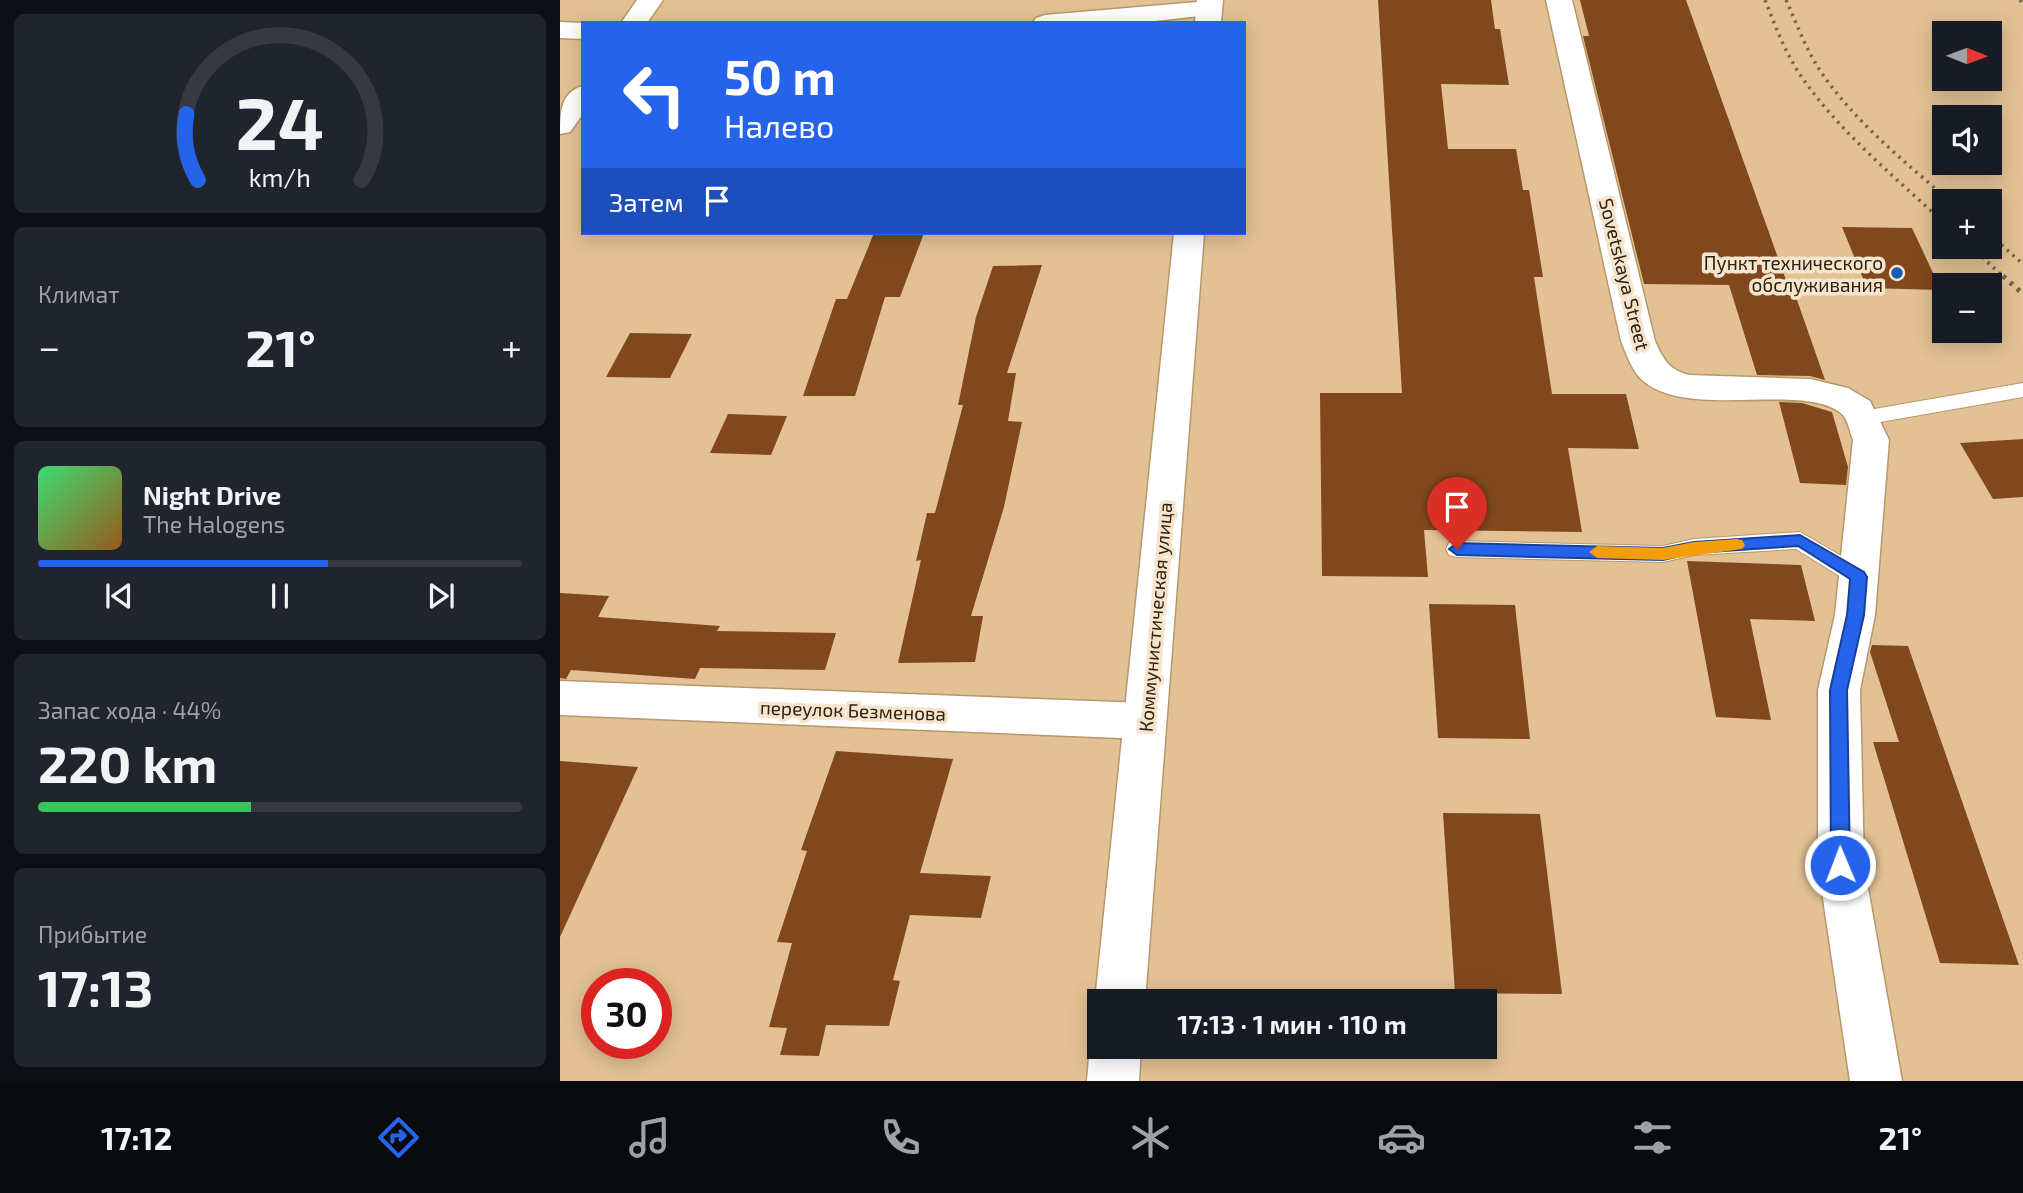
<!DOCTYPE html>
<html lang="ru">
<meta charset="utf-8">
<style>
body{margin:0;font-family:"Exo 2",sans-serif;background:#20242c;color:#f1f3f6;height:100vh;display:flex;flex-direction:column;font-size:26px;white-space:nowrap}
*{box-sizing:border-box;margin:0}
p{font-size:23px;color:#9ea1a6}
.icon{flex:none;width:38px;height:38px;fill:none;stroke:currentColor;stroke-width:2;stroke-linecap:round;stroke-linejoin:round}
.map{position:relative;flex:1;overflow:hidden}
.panel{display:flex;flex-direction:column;gap:14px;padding:14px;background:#0d0f14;width:560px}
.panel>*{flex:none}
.banner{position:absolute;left:21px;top:21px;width:665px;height:214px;border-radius:0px;box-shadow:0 4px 18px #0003;background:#2563eb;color:#fff;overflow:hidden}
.needle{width:46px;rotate:91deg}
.controls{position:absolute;left:1372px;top:21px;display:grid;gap:14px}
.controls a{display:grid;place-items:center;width:70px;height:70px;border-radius:0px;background:#171b24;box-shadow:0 4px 18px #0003;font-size:35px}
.speed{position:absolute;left:21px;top:968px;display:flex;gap:14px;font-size:35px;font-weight:700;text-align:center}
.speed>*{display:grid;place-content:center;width:91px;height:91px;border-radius:50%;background:#171b24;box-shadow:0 4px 18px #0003;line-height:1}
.speed .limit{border:10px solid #d22;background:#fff;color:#111}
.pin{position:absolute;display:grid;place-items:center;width:60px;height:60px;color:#fff;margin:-72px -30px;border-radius:50% 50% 50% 0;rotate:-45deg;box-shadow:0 0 7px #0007}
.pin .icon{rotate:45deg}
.me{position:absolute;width:77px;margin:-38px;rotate:359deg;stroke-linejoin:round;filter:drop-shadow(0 0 5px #0008)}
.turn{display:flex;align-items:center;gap:24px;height:147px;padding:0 28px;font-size:32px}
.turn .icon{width:91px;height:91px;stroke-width:2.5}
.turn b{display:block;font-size:49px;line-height:60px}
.then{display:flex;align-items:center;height:66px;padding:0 28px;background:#0003;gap:14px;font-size:26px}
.big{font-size:52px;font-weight:700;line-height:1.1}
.panel .card{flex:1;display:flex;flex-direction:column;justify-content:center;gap:10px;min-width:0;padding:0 24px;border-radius:10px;background:#20242c}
.panel .dial{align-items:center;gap:0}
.dial svg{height:182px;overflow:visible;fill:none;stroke:#363941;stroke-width:7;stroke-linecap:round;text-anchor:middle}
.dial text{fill:#f1f3f6;stroke:none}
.song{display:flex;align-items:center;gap:21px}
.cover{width:84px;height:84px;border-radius:10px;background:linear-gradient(135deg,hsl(140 70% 55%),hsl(30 70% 35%))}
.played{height:7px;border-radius:4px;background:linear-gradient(90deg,#2563eb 60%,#363941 60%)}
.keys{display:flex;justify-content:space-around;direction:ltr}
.heat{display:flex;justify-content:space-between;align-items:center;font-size:38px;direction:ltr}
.charge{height:10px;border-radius:5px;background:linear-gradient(90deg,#34c759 44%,#363941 0)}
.trip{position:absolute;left:527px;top:989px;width:410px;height:70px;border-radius:0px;background:#171b24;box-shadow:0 4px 18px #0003;font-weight:700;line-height:70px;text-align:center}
.tab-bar{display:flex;height:112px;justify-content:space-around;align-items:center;background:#090b0e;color:#9ea1a6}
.tab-bar .icon{width:49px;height:49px}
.tab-bar .active{color:#2563eb}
.tab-bar b{font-size:32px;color:#f1f3f6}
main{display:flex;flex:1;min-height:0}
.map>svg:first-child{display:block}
.building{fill:#80481c}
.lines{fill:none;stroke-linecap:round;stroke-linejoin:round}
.service-casing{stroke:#b7976b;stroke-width:2}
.minor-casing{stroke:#b7976b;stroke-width:3}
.tertiary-casing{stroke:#b7976b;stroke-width:3}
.service{fill:#fff;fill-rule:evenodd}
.minor{fill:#fff;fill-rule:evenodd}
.tertiary{fill:#fff;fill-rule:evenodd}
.rail-far1{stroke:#7a6447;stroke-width:3.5;stroke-dasharray:2.5 5;stroke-linecap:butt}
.rail{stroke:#7a6447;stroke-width:5;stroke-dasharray:3.5 6;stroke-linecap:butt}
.route{fill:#2563eb;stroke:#184099;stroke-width:2}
.slow{fill:#f59e0b}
.poi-dot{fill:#155dad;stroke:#f6e5ce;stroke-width:2.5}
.labels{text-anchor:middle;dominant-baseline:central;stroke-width:7;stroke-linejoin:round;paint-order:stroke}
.poi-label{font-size:19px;fill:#2e210f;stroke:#f6e5ce;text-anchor:end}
.street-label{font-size:19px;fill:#2e210f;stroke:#f6e5ce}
</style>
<main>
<section class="panel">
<div class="card dial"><svg viewBox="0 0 100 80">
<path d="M14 69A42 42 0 1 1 86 69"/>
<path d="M14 69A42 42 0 0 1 9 40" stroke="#2563eb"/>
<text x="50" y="56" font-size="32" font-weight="700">24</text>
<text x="50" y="72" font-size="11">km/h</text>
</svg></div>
<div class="card"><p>Климат</p>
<div class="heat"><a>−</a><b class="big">21°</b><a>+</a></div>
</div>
<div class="card">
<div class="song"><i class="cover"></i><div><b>Night Drive</b><p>The Halogens</p></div></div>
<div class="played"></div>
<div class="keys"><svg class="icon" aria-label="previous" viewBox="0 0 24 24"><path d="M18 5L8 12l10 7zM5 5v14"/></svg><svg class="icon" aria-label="pause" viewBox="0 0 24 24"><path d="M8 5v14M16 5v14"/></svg><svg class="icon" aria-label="next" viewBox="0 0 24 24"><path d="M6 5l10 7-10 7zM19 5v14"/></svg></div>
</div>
<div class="card"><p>Запас хода · 44%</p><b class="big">220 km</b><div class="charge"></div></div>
<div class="card"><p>Прибытие</p><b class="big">17:13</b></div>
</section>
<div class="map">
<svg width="1463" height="1081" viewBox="0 0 1463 1081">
<rect width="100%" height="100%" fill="#e3c194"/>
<!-- building -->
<g class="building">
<path d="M818 0H931L935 29H940L949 85 881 84 888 149H956L963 190H969L983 277H974L992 394H1066L1079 449 1008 448 1022 532 864 530 868 577 762 576 760 393H842Z"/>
<path d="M1020 0H1126L1232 297H1236L1265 380 1250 376 1197 375 1169 285 1084 284 1023 36H1029Z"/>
<path d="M1282 227 1352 228 1381 290 1307 288Z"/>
<path d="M314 233H364L340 297H325L295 396H243L276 299H287Z"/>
<path d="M482 265 447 373H456L448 421 462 422 444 507 411 616H423L415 662 338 663 361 560 356 561 367 513H375L403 405H398L416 317 433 266Z"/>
<path d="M70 333 132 334 110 378 46 377Z"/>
<path d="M1219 402 1242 403 1272 412 1288 467 1286 485 1240 483Z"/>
<path d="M168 414 227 416 211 455 150 453Z"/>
<path d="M1463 439V497L1433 499 1400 443Z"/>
<path d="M1127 561 1241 565 1255 621 1190 619 1211 720 1156 717Z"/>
<path d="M0 593 49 596 38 617 160 626 157 631 276 633 265 670 140 668 135 679 11 670 6 679 0 678Z"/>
<path d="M869 604 955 605 970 739 878 738Z"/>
<path d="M1312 645 1348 646 1459 965 1380 963 1313 742H1339L1310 652Z"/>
<path d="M276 751 393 759 360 873 431 876 421 918 350 915 333 980 340 981 329 1026 266 1025 259 1056 220 1055 227 1028 209 1027 232 943 217 942 247 851 241 850Z"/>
<path d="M0 761 78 767 0 937Z"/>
<path d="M883 813 980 814 1002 994 895 993Z"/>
</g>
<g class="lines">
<defs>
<g id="service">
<path d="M1463 383V397L1303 425 1296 423 1293 418 1296 413 1303 411Z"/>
<path d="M1240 532 1307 571 1311 577 1307 583 1299 586 1291 583 1236 549 1134 555 1103 562 897 557 889 555 886 549 889 543 897 541 1103 546 1134 539Z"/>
</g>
<g id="minor">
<path d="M77 0H103L87 23H61Z"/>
<path d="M986 0H1012L1095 341C1103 359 1109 370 1129 375L1250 379 1288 388 1310 401 1329 440 1315 615 1300 690 1304 865 1342 1081H1290L1258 865V690L1275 615 1293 440C1290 432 1288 421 1283 415 1246 380 1126 422 1081 379 1071 369 1066 353 1061 341Z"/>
<path d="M649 1 658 4 662 9 658 14 577 23H472L476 18 485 15Z"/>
<path d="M0 22 23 23V39L0 38Z"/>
<path d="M23 86V114L10 132 0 134C0 114 0 92 23 86Z"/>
<path d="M0 681 585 703 600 709 606 721 600 733 585 739 0 715Z"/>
</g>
<g id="tertiary">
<path d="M637 0H663L661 23H635Z"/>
<path d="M614 233H644L585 1001H539V1010L535 1001Z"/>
<path d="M538 1028 539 1046H581L579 1081H527L530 1046Z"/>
</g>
</defs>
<!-- service casing -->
<use href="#service" class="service-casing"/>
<!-- minor casing -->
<use href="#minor" class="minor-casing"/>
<!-- tertiary casing -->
<use href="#tertiary" class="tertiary-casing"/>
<!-- service -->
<use href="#service" class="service"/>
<!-- minor -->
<use href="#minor" class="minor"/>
<!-- tertiary -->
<use href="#tertiary" class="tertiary"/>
<!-- rail-far1 -->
<g class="rail-far1">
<path d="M1205 0C1215 25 1224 50 1239 73 1277 130 1334 176 1384 223"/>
<path d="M1226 0C1237 24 1246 50 1261 72 1295 122 1345 162 1390 201"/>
<path d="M1460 0 1463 4"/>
<path d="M1430 235 1463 264"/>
<path d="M1411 247 1445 278"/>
</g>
<!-- rail -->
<path class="rail" d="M1443 276 1463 294"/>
</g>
<!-- route -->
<path class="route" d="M1240 535 1304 572 1307 577 1304 615 1287 690 1290 865 1287 871 1280 873 1274 871 1271 865 1270 690 1287 615 1290 579 1238 546 1134 553 1103 560 897 555 889 549 897 543 1103 548 1134 542Z"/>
<!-- slow -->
<path class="slow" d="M1177 539 1182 540 1185 545 1182 549 1103 560 1037 558 1029 552 1037 546 1103 548 1134 542Z"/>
<!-- markers -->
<circle class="poi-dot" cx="1337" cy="273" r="7"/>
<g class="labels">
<!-- poi labels -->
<g class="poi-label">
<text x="1323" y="262">Пункт технического<tspan x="1323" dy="22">обслуживания</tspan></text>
</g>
<!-- street labels -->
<g class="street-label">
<text transform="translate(1065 274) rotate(76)">Sovetskaya Street</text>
<text transform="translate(595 617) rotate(-85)">Коммунистическая улица</text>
<text transform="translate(293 710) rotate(2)">переулок Безменова</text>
</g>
</g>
</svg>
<div class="controls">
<a><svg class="needle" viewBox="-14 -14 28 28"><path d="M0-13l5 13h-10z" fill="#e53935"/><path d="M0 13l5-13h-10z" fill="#9ea1a6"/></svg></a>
<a><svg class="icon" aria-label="sound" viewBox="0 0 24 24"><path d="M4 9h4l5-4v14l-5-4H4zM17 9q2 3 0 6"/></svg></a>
<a>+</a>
<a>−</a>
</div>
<div class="speed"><div class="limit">30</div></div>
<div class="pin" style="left:897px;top:549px;background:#d93025"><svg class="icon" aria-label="arrive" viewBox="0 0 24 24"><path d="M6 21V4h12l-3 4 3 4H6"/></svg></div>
<svg class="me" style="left:1280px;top:865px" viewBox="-20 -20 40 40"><circle r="17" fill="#2563eb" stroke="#fff" stroke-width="3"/><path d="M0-11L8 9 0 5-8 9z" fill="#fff"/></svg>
<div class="trip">17:13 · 1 мин · 110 m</div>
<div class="banner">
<div class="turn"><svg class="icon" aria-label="left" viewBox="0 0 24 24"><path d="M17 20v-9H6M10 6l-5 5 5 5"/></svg><div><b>50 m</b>Налево</div></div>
<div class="then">Затем<svg class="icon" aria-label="arrive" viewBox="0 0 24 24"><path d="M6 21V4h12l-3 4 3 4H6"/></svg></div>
</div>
</div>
</main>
<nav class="tab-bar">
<b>17:12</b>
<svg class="icon active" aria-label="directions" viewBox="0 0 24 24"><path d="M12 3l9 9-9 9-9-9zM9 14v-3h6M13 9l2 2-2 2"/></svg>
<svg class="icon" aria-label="music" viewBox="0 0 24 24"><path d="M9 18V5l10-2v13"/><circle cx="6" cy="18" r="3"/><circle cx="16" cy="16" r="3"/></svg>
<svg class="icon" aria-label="phone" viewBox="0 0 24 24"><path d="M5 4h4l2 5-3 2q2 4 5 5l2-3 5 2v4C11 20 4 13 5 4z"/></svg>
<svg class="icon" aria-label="climate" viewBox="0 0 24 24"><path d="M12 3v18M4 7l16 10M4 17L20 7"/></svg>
<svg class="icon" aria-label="car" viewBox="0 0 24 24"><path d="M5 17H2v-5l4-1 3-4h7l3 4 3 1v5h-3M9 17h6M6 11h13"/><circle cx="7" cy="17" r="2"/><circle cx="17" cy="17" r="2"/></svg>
<svg class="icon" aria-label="filters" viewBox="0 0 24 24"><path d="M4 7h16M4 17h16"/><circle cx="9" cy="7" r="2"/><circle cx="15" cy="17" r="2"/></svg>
<b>21°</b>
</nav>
